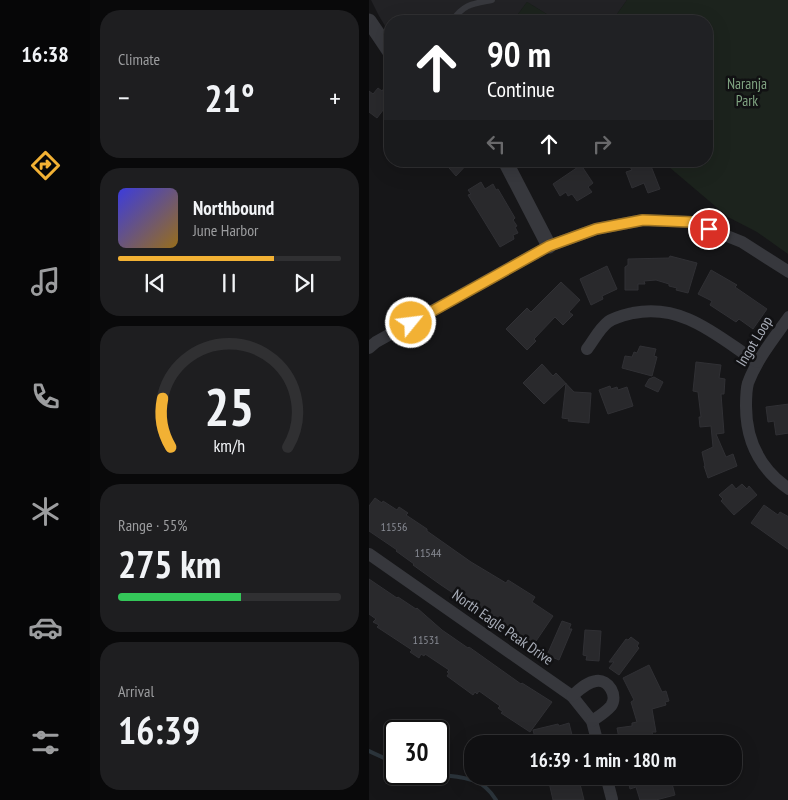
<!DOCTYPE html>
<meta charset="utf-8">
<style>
body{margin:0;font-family:"PT Sans Narrow",sans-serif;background:#1e1e20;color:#f1f3f6;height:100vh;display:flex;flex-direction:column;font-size:19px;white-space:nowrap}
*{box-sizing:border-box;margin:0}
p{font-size:16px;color:#9c9d9f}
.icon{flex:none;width:28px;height:28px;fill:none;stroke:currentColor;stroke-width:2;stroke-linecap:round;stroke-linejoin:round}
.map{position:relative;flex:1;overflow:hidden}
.details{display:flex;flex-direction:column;gap:10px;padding:10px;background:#09090a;width:279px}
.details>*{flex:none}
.top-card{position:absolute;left:15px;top:15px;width:329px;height:152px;border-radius:20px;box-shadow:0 5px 20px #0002,0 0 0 1px #303032;background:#202124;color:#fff;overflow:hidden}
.speed{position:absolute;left:15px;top:720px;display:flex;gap:10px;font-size:25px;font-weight:700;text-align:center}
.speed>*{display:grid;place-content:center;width:65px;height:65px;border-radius:50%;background:#101012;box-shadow:0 5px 20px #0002,0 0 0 1px #303032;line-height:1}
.speed .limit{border:2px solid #111;border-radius:8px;background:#fff;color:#111}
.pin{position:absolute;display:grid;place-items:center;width:42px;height:42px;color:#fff;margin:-21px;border:2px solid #fff;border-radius:50%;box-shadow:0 1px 5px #0007}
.me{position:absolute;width:55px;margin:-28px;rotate:61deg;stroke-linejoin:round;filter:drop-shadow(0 0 4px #0008)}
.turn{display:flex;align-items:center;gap:18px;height:105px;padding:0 20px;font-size:22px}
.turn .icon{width:65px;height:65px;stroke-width:2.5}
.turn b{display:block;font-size:35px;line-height:42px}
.lanes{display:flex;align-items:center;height:48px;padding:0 20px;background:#0003;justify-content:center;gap:25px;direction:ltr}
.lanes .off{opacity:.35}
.big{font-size:38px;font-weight:700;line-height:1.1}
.details .widget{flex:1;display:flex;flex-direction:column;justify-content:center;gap:8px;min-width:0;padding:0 18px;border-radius:20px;background:#1e1e20}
.details .dial{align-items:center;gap:0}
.dial svg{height:130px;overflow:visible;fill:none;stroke:#303032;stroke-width:7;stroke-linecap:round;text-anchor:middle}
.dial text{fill:#f1f3f6;stroke:none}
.song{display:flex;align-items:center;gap:15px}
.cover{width:60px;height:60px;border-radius:8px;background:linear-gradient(135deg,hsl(240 70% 55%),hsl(40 70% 35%))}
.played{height:5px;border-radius:2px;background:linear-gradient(90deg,#f2b134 70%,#303032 70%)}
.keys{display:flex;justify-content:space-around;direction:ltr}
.heat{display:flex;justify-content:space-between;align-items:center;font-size:28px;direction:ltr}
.charge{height:8px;border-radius:4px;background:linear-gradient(90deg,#34c759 55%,#303032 0)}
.trip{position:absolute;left:95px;top:735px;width:278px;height:50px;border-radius:20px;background:#101012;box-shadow:0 5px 20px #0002,0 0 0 1px #303032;font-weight:700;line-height:50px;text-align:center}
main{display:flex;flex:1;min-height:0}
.tabs{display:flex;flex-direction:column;width:90px;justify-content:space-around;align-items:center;background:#060607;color:#9c9d9f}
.tabs .icon{width:35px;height:35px}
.tabs .current{color:#f2b134}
.tabs b{font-size:22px;color:#f1f3f6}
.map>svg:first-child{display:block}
.built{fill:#222225}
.green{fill:#1c231d}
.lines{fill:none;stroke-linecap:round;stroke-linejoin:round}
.stream{stroke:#2c353c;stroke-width:4}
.building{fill:#29292c;stroke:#303034}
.service{stroke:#37383d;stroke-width:6}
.minor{stroke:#37383d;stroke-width:12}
.tertiary{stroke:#37383d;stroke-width:15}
.route-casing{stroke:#9d7322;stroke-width:12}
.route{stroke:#f2b134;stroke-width:9}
.labels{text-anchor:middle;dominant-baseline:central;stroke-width:5;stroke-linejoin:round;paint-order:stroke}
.number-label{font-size:12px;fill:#888b94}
.park-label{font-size:15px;fill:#7fa381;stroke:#111113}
.street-label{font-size:15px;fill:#a8adb8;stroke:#111113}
</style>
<main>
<nav class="tabs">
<b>16:38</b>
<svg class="icon current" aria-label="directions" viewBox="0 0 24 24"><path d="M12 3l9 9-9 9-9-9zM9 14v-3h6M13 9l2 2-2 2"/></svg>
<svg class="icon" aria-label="music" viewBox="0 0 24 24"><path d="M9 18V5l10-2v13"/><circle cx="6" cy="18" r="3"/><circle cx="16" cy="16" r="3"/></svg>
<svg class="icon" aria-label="phone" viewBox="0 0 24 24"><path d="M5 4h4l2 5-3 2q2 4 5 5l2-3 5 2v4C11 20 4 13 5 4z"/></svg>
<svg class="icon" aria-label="climate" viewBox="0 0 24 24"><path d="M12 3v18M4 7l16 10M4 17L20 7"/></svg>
<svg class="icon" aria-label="car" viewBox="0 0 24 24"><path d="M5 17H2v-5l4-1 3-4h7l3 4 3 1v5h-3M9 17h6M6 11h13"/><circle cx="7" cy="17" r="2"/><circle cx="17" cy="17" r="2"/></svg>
<svg class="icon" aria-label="filters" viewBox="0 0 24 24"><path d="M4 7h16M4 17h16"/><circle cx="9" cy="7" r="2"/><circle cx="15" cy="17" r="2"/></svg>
</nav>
<section class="details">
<div class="widget"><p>Climate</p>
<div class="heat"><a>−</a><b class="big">21°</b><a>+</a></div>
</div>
<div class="widget">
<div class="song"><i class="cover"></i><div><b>Northbound</b><p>June Harbor</p></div></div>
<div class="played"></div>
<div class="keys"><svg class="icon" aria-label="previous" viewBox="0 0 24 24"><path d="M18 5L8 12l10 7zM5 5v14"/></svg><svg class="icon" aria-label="pause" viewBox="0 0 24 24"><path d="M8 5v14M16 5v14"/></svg><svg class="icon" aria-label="next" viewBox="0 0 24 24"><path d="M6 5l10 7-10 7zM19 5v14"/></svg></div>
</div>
<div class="widget dial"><svg viewBox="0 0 100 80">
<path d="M14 69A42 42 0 1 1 86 69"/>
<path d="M14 69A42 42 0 0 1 9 39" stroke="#f2b134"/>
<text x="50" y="56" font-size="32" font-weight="700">25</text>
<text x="50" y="72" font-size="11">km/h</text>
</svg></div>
<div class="widget"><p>Range · 55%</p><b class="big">275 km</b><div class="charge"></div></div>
<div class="widget"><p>Arrival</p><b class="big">16:39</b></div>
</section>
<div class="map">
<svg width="420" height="800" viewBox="0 0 420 800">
<rect width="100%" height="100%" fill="#161618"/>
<!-- built -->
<path class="built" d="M2 0H258L243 21H189L158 2 144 21H21V34L10 16Z"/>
<!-- green -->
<g class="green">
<path d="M258 0H419V254L388 232 359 217 293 161H338V21H243Z"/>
<path d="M158 2 189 21H144Z"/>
</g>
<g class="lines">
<!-- stream -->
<g class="stream">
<path d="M0 751 26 763"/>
<path d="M66 774C92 778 112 775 127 800"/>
</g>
</g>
<!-- building -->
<g class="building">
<path d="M21 80V101L8 118 0 112V91L4 94 9 88 13 91Z"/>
<path d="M74 161H101L87 176Z"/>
<path d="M276 161H280L291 189 279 193 275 183 263 188 257 172 263 170 261 167Z"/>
<path d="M212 165 224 183 219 187 223 192 208 201 203 194 199 196 197 192 191 196 184 184Z"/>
<path d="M112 182 116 189 124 184 127 190 129 189 146 218 144 220 148 226 146 227 149 233 144 235 145 239 131 247 99 195 102 194 99 190Z"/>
<path d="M301 256 328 263 319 293 307 290 308 288 300 286V284L287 280 275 281 276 284H269V290H256V267L259 265V259L300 258Z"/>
<path d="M238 266 248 289 233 296 234 299 222 305 211 279Z"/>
<path d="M342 270 368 285 366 287 398 309 384 329 370 319 367 322 341 305 343 301 329 294Z"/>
<path d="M192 282 211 300 200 312 204 315 194 325 186 317 165 339 167 341 158 350 137 329 158 308 162 312Z"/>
<path d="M271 346 287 349 285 356 288 357 283 376 253 368 256 356 263 357 265 352 268 353Z"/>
<path d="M327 362 352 365 350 378 356 379 355 394H352L355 433 347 434 357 457 364 454 368 466 339 478 335 466H336L333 452 344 447 342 426 331 427 330 417H332L329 392 324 391Z"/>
<path d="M173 364 184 376 187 373 205 392 222 393 220 423 199 421 200 419 193 418 197 383 175 404 154 383Z"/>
<path d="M285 377 294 382 289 392 276 386 280 379Z"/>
<path d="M241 386 242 389 248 387 249 390 258 387 264 406 239 414 230 390Z"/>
<path d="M420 404V433L407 435 405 421 399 422 397 407Z"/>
<path d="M363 484 367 489 373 484 378 489 380 486 388 495 365 515 352 501 354 499 350 495Z"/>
<path d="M6 498 13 503 14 501 28 510 30 507 39 513 37 515 58 529V531L102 562 137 583 139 580 166 597 163 602 184 616 163 647 152 639 154 637 137 624 110 606 108 609 72 585 44 565 45 564 27 551 28 550 0 531V506Z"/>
<path d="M395 505 409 515 411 512 420 517V550L382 523Z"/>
<path d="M0 579 28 598 29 597 47 609 48 608 73 630 99 648 100 647 152 684 153 683 183 702 161 732 132 713 134 712 129 708 131 706 110 691 108 694 106 692 104 695 78 676 80 673 78 672 80 670 56 654 55 656 52 654 50 658 41 652 43 650 8 627 10 625 4 622 7 619 0 614Z"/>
<path d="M193 621 202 624 200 629H203L190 660 178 655Z"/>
<path d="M216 630 232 631 230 661 217 660 218 656 214 655Z"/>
<path d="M262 637 270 643 268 646 270 648 250 675 240 668 245 662H240L257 639 259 640Z"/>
<path d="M280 665 293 692 297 691 300 701 296 702 297 705 283 709 287 732H283L284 736H280L282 744H251L248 728 263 726V723L268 722 262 702 265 700 254 678Z"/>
<path d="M200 723 203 735 175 744H172V741L167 742 164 730 189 724 190 726Z"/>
<path d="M188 776H209L215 800H184L179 778Z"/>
<path d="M258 776H301L306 795 287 800H271L267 787 261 789Z"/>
</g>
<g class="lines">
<!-- service -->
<path class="service" d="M83 21C95 4 103 4 123 0"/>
<!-- minor -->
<g class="minor">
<path d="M420 317C405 338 388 359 379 383 377 390 377 399 377 406 377 440 391 469 420 489"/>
<path d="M0 348 7 342 180 246 227 229 274 220 323 222 373 242 420 272"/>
<path d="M218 349C225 340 230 329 239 322 246 317 256 315 264 313 315 303 349 337 388 362"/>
<path d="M0 554 203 696 223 721 229 744"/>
<path d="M203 696C210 690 218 682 227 681 240 679 249 696 242 706 237 712 229 717 223 721"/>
<path d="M237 776 243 799"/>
</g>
<!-- tertiary -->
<g class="tertiary">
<path d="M0 21 21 52"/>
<path d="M136 161 180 246"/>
</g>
</g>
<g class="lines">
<defs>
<path id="route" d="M42 323 180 246 227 229 274 220 323 222 340 229"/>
</defs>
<!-- route casing -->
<use href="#route" class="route-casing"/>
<!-- route -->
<use href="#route" class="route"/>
</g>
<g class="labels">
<!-- number labels -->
<g class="number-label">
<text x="25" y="526">11556</text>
<text x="59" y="552">11544</text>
<text x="57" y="639">11531</text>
</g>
<!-- park labels -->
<g class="park-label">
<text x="378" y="83">Naranja<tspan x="378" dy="17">Park</tspan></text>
</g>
<!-- street labels -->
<g class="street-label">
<text transform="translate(385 341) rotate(-59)">Ingot Loop</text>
<text transform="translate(134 627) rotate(35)">North Eagle Peak Drive</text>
</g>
</g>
</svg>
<div class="speed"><div class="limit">30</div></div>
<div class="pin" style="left:340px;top:229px;background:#d93025"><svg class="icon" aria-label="arrive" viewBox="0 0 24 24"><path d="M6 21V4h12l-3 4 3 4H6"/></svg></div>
<svg class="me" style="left:42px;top:323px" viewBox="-20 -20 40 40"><circle r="17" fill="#f2b134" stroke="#fff" stroke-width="3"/><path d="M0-11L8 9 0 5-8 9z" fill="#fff"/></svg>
<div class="trip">16:39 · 1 min · 180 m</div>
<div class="top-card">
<div class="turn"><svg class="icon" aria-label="ahead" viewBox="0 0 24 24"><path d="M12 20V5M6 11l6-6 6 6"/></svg><div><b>90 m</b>Continue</div></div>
<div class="lanes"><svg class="icon off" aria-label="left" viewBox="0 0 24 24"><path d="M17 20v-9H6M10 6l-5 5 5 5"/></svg><svg class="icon" aria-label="ahead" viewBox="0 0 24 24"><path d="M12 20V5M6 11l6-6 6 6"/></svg><svg class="icon off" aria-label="right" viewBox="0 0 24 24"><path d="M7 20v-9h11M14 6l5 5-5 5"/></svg></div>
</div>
</div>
</main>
